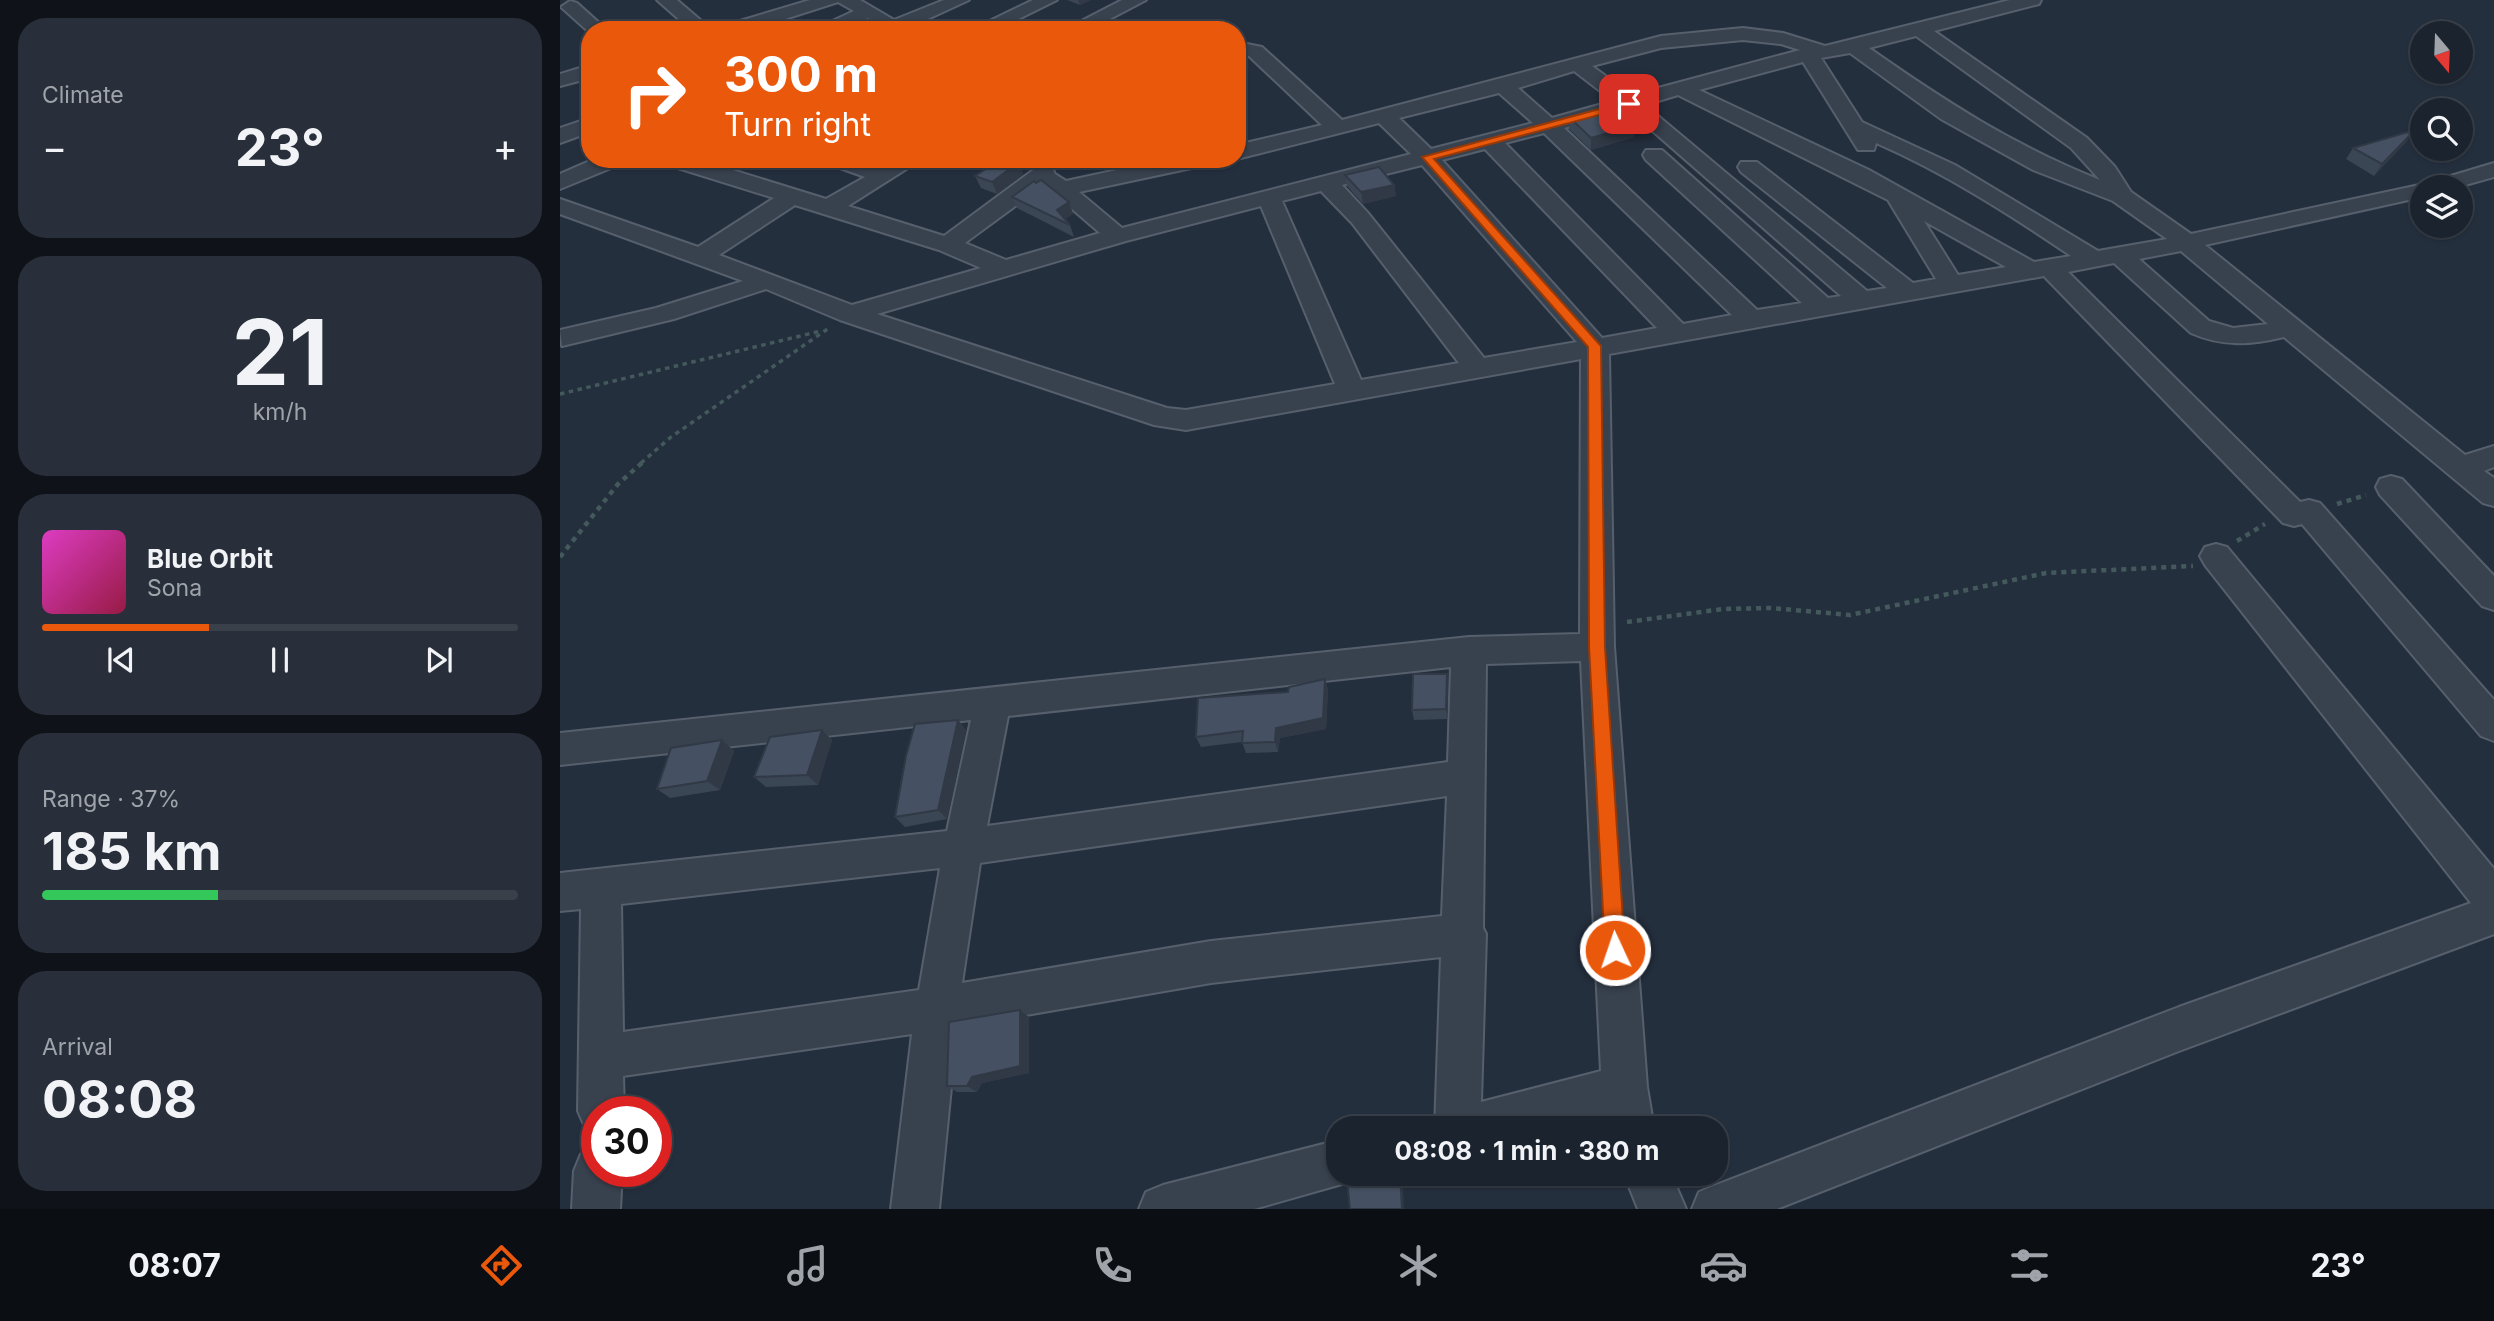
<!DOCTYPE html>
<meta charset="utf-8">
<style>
body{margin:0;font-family:Inter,sans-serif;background:#282f3a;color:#f1f3f6;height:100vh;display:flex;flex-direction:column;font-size:26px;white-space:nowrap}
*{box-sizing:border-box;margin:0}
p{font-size:23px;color:#a0a4aa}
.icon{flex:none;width:38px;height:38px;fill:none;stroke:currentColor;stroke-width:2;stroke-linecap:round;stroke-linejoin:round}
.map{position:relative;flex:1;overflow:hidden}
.side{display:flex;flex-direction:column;gap:18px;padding:18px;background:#0f1319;width:560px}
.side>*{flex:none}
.top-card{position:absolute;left:21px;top:21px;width:665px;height:147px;border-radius:28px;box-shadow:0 2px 5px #0004,0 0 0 2px #39404a;background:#ea580c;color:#fff;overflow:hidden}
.needle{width:46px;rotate:161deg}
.tools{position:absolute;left:1850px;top:21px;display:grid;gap:14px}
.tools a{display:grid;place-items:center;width:63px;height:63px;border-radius:50%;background:#1b232e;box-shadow:0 2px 5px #0004,0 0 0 2px #39404a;font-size:35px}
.speed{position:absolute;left:21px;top:1096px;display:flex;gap:14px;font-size:35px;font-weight:700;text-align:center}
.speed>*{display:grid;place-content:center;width:91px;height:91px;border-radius:50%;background:#1b232e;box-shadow:0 2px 5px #0004,0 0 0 2px #39404a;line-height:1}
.speed .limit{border:10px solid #d22;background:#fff;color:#111}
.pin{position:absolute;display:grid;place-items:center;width:60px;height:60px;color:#fff;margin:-30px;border-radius:14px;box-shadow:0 4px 10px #0006}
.me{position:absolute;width:77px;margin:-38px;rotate:357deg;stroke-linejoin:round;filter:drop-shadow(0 0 5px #0008)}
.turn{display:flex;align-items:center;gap:24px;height:147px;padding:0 28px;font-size:32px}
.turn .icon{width:91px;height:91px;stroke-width:2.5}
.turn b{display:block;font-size:49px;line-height:60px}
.big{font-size:52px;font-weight:700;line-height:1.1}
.side .widget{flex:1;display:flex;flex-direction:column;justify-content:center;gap:10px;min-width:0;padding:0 24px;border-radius:28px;background:#282f3a}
.side .dial{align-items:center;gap:0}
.dial b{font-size:91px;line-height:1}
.song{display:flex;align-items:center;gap:21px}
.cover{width:84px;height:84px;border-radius:10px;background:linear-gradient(135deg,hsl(310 70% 55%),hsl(340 70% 35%))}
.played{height:7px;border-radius:4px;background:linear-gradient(90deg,#ea580c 35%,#39404a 35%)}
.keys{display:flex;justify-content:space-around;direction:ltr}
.heat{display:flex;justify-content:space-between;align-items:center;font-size:38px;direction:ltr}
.charge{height:10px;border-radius:5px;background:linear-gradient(90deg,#34c759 37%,#39404a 0)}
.trip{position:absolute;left:766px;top:1116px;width:402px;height:70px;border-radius:28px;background:#1b232e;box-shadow:0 2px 5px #0004,0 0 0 2px #39404a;font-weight:700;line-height:70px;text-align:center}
.tabs{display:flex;height:112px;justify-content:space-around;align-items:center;background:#0b0e12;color:#a0a4aa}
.tabs .icon{width:49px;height:49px}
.tabs .active{color:#ea580c}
.tabs b{font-size:32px;color:#f1f3f6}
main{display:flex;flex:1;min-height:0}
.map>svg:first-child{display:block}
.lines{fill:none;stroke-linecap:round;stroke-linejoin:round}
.minor-casing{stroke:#565f6c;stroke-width:4}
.path-far1{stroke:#44595c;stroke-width:3.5;stroke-dasharray:4.5 4.5;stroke-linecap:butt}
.path{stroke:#44595c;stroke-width:4.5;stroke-dasharray:5 5;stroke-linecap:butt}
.minor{fill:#38414e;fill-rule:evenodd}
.wall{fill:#3b4654}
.shaded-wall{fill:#303945}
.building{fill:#455162;stroke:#303945;stroke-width:2}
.route{fill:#ea580c;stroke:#983908;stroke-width:2}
</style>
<main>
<section class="side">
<div class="widget"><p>Climate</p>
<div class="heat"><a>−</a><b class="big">23°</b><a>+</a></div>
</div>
<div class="widget dial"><b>21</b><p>km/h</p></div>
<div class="widget">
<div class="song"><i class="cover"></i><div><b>Blue Orbit</b><p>Sona</p></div></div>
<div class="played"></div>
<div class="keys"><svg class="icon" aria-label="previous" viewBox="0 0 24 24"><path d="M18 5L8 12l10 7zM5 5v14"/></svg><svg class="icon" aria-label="pause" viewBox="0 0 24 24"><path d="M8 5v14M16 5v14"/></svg><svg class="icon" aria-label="next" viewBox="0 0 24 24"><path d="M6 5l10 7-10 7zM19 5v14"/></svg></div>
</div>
<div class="widget"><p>Range · 37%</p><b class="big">185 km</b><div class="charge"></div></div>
<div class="widget"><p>Arrival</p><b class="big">08:08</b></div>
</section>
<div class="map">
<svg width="1934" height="1209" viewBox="0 0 1934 1209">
<rect width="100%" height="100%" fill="#242f3e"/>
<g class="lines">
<defs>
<g id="minor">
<path d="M97 0H117L152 30H131Z"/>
<path d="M250 0H300L334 20 384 0H409L344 30H323L308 18 280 30H253L294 11 278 2 191 30H161L163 26Z"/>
<path d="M473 0H497L436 30H411Z"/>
<path d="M562 0H586L529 30H504Z"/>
<path d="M1450 0H1481L1479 4 1374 31 1527 138 1555 167 1571 192 1631 234 1864 184 1934 163V177L1898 187H1862V197L1645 245 1905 455 1934 446V467L1924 471 1934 478V506L1923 503 1724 337C1691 345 1663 347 1631 333L1554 263 1508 272 1740 502 1749 500 1760 503 1934 700V741L1921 736 1742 524 1734 526 1723 523 1484 276 1049 354 1054 647 1087 1087 1094 1129H1048L1046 1114 993 1129H875L881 957 651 983 397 1027 379 1209H331L352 1034 63 1076 64 1111H37V1132L25 1127 18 1111 21 909 0 911V873L387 831 411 720 0 765V733L909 637 1020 634 1021 359 626 430 594 425 280 320 206 289 114 319 2 346 0 330 96 308 183 281 0 214V199L138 247 214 198 105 164 102 159H137L266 199 305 177 269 164 266 159H299L321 167 335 159H362L288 206 384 236 476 168H492L495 174 506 181 608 159H652L641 166 519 192 562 228 851 154 819 123 677 159V145L762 125 689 56 677 54V42L702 47 782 120 1101 36 1183 28 1223 33 1265 46ZM1356 36 1511 148 1540 180C1456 147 1383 100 1309 48ZM1183 40 1221 44 1240 50 1072 95 1032 66 1101 48ZM1290 53 1381 119 1473 170 1553 201 1607 239 1538 251 1395 165 1302 122 1261 58ZM1243 62 1298 150H1314L1316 143C1385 173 1449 214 1511 256L1474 262 1309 170 1139 90ZM1014 71 1053 101 992 118 958 88ZM939 93 973 123 871 149 839 118ZM1118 95 1328 200 1376 279 1353 283 1197 162H1181L1178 167 1181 172 1327 288 1307 291 1085 105ZM1066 110 1096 134 1281 296 1268 298 1102 150H1086L1083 155 1086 160 1242 303 1197 310 1004 128ZM984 133 1172 315 1123 324 945 143ZM925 149 1097 328 1042 338 882 160ZM862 165 1017 342 924 358 808 213 782 185ZM484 185 540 233 446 260 405 243ZM761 191 792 223 899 363 801 380 722 201ZM235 205 379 250 421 268 292 305 159 255ZM701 206 775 384 626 410 607 408 317 314 566 241ZM1364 221 1446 267 1398 275ZM1621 251 1708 324 1673 328 1649 321 1579 259ZM1021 661 1041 1071 921 1102 926 934 923 928 926 664ZM891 667 888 762 427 826 448 716ZM887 796 882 916 651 941 402 983 420 863ZM380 868 359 990 63 1032 61 904Z"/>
<path d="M10 1 17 3 47 30H30V33L1 7Z"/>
<path d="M30 65V78L0 86V74Z"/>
<path d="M30 118V132L0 143V128Z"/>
<path d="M34 159H64L61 164 0 189V174Z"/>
<path d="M1831 476 1842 479 1934 576V610L1922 606 1820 495 1816 487 1820 479Z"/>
<path d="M1656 544 1667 547 1934 869V934L1619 1051 1217 1209H1132L1139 1192 1156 1185 1619 1007 1911 903 1645 565 1640 556 1645 547Z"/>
<path d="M779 1140V1174H798L796 1180 694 1209H579L586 1192 603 1185Z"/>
<path d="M37 1148V1171H62L60 1209H12L14 1171 21 1154Z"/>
<path d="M1064 1174H1111L1126 1209H1078Z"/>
</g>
</defs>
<!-- minor casing -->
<use href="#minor" class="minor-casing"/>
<!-- path-far1 -->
<g class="path-far1">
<path d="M0 394 261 331"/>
<path d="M81 463 111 437 269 328"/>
</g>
<!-- path -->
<g class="path">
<path d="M1777 504 1806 495"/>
<path d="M1677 541 1705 524"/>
<path d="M0 557 58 484 83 462"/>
<path d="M1067 622 1163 609 1211 608 1290 615 1486 573 1633 566"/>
</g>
<!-- minor -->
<use href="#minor" class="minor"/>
</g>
<!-- wall -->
<g class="wall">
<path d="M507 0H531L520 5Z"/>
<path d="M1010 118 1075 125 1074 137 1031 150 1009 129Z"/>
<path d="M1847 141 1814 176 1786 159 1793 148Z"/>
<path d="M463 174 437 194 421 188 415 176Z"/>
<path d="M785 175 834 185 836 196 803 204 787 186Z"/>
<path d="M476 183 509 202 513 214 505 219 510 225 514 237 457 208 452 197Z"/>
<path d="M765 679 768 690 766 729 720 738 718 752 686 753 682 742 641 747 636 737 728 692Z"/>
<path d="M888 684 887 719 854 720 852 710Z"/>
<path d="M398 720 406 730 387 819 345 827 335 817Z"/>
<path d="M262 730 272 740 258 785 206 787 194 777Z"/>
<path d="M162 740 174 751 160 790 110 798 97 789Z"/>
<path d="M469 1017V1073L422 1083 417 1092H397L387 1086Z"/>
</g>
<!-- shaded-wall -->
<g class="shaded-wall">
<path d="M518 0H531L520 5Z"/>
<path d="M1075 125 1074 137 1031 150V138Z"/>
<path d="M1855 130 1847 141 1814 176 1822 164Z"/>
<path d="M459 162 463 174 437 194 432 182Z"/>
<path d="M834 185 836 196 803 204 801 192Z"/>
<path d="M509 202 513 214 502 222 497 210Z"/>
<path d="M887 674 888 684 887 719 886 709Z"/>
<path d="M765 679 768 690 766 729 720 738 718 752 715 742 716 728Z"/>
<path d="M398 720 406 730 387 819 378 810Z"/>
<path d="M262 730 272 740 258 785 247 775Z"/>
<path d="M162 740 174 751 160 790 147 781Z"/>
<path d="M460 1010 469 1017V1073L422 1083 417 1092 407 1086 412 1077Z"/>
<path d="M840 1174H842L844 1209H842Z"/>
</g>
<!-- building -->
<g class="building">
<path d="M1052 106 1075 125 1031 138 1010 118Z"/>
<path d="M1855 130 1822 164 1793 148Z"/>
<path d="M441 159H456L459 162 432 182 415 176Z"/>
<path d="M819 167 834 185 801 192 785 175Z"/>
<path d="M481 180 509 202 497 210 510 225 452 197 474 181 476 183Z"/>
<path d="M853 674H887L886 709 852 710Z"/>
<path d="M765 679 763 718 716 728 715 742 682 743 683 731 636 737 638 698 728 692 729 687Z"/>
<path d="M398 720 378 810 335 817 346 756 355 724Z"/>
<path d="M262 730 247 775 194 777 210 737Z"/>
<path d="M162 740 147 781 97 789 111 748Z"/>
<path d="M460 1010V1066L412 1077 407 1086H387L389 1022Z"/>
<path d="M795 1174H840L842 1209H790L787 1180 793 1178Z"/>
</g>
<!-- route -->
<path class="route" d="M1069 101 1073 106 874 159 1041 346 1045 647 1065 950 1062 957 1055 959 1048 957 1045 950 1029 647 1028 347 862 157Z"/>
</svg>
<div class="tools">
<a><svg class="needle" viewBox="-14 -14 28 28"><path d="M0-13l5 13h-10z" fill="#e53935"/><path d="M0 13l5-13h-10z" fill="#a0a4aa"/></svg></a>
<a><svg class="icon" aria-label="search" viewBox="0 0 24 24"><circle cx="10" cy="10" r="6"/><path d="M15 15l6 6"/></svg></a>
<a><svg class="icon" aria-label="layers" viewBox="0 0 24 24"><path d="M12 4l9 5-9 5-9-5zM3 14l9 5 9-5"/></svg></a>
</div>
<div class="speed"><div class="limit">30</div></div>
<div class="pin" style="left:1069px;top:104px;background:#d93025"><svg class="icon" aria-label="arrive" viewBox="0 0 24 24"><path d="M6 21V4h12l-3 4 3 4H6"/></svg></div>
<svg class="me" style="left:1055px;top:950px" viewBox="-20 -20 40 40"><circle r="17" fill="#ea580c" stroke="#fff" stroke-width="3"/><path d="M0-11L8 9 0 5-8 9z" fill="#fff"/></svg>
<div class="trip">08:08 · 1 min · 380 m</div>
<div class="top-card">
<div class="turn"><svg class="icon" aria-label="right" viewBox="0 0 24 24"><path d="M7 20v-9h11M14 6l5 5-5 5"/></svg><div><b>300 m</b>Turn right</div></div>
</div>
</div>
</main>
<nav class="tabs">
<b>08:07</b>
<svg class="icon active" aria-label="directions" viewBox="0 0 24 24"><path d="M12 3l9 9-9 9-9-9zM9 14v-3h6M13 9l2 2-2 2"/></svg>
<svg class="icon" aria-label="music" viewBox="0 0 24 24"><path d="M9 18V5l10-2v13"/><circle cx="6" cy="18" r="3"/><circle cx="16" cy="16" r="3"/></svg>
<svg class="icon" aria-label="phone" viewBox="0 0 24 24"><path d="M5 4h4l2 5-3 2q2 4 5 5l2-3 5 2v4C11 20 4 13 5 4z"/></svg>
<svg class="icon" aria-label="climate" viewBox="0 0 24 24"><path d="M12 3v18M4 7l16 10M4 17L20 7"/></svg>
<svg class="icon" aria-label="car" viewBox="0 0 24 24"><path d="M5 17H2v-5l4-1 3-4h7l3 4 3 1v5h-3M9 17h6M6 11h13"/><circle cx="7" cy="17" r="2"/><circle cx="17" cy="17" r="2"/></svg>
<svg class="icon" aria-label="filters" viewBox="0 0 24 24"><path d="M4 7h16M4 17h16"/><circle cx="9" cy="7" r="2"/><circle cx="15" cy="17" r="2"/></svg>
<b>23°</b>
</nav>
